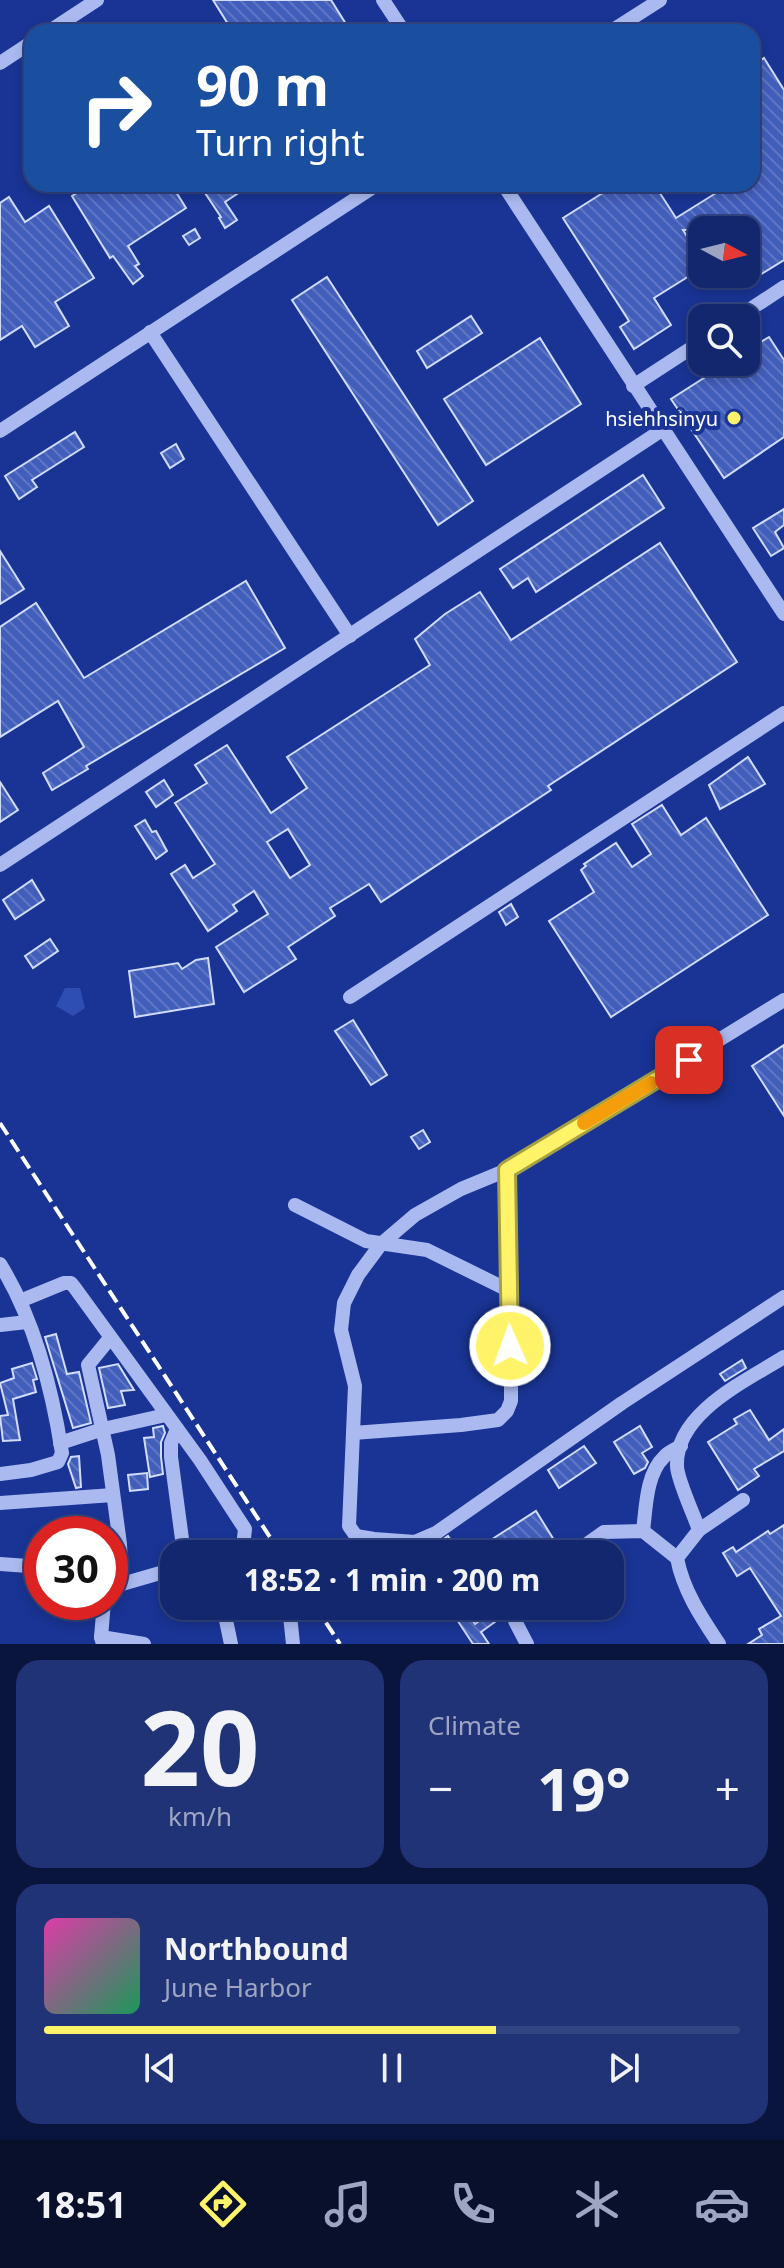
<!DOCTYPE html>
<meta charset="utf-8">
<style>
body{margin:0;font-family:"Noto Sans",sans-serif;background:#203377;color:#f1f3f6;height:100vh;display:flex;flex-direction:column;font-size:30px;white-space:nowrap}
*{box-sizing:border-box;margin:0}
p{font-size:26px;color:#9da5c3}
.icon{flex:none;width:44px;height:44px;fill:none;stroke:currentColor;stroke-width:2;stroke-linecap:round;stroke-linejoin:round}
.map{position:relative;height:1644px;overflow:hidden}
.panel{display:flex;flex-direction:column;gap:16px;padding:16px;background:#0a153d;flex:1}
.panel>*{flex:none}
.banner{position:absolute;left:24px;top:24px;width:736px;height:168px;border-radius:24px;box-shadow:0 4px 12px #0003,0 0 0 2px #324482;background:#1a4fa0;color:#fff;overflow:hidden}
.needle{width:52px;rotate:97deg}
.tools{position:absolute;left:688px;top:216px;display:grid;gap:16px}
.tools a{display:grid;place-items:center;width:72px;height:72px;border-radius:16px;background:#13276f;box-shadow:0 4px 12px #0003,0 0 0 2px #324482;font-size:40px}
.speed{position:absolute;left:24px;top:1516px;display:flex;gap:16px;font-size:40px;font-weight:700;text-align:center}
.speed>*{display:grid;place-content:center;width:104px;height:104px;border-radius:50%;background:#13276f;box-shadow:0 4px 12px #0003,0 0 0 2px #324482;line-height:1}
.speed .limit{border:12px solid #d22;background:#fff;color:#111}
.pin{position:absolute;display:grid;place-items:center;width:68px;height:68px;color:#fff;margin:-34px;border-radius:16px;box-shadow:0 4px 12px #0006}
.me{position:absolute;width:88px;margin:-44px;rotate:358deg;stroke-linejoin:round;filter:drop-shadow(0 0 6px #0008)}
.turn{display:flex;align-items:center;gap:28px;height:168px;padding:0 40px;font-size:36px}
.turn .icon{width:104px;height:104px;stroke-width:2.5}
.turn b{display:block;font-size:56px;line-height:68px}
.big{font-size:60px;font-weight:700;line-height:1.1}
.panel .widget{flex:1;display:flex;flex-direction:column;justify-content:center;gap:12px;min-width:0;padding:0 28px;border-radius:24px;background:#203377}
.panel .dial{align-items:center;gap:0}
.dial b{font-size:104px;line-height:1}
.song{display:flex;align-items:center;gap:24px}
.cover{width:96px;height:96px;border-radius:12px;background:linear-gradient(135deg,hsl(320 70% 55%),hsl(150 70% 35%))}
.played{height:8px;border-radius:4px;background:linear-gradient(90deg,#fff469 65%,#324482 65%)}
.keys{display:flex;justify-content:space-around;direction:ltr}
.heat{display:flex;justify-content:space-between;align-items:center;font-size:44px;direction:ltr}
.panel .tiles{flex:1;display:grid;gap:16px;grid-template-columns:1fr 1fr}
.widget:last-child{grid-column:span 2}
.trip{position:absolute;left:160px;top:1540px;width:464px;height:80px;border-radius:24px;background:#13276f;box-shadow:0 4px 12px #0003,0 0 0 2px #324482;font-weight:700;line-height:80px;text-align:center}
.tabs{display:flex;height:128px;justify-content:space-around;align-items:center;background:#08102c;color:#9da5c3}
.tabs .icon{width:56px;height:56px}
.tabs .on{color:#fff469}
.tabs b{font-size:36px;color:#f1f3f6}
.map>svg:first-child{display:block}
.green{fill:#2f4eb3}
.building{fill:url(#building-back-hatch);stroke:#d1dbfb;stroke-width:2;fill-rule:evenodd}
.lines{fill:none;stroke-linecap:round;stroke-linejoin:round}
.minor{stroke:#aabaf0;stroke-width:14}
.rail{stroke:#fff;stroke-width:4;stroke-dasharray:14 6;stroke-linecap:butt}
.route-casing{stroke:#a69f44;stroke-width:20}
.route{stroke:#fff469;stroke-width:14}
.slow{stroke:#f59e0b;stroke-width:14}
.poi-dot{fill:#fff469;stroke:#193494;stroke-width:3}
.labels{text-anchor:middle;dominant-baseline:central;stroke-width:8;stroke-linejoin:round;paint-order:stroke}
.poi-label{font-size:20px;fill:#fff;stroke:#193494;text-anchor:end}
</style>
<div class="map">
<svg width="784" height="1644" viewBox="0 0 784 1644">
<defs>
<pattern id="building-back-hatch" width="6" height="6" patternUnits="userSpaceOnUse" patternTransform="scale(2)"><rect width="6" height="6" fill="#425ebb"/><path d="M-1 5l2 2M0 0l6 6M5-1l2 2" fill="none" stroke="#5e76c5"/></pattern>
</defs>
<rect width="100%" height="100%" fill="#193494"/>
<!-- green -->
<path class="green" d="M65 988H80L85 1008 73 1016 56 1006Z"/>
<!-- building -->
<g class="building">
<path d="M213 0H331L351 32H233Z"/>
<path d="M764 58 784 90V260L739 288 730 274H746V230H683L702 261V268L654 298 671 325 634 349 620 327 629 321 563 218 617 184H654L676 218 716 193 710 184H752V66Z"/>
<path d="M91 184H171L186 208 128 246 139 264 135 266 143 276 133 284 113 256 110 258 72 196Z"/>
<path d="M199 184H252L225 202 237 220 225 228 219 218 221 217Z"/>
<path d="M9 197 25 222 49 206 94 278 55 302 69 326 35 347 22 326 0 340V203Z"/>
<path d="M195 229 200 238 189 245 183 236Z"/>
<path d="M327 277 473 501 438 525 292 300Z"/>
<path d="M471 316 482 333 427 368 417 351Z"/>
<path d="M769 337 784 360V437L724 478 671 399 729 362H746V351Z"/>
<path d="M540 338 581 404 486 465 444 399Z"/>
<path d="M75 432 84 447 32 480 37 487 19 499 5 476Z"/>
<path d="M176 444 184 459 170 468 161 453Z"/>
<path d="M643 475 664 508 536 592 528 578 513 588 500 569Z"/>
<path d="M784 509V525L775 532 784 548 771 556 753 528Z"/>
<path d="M660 543 737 662 548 786 551 790 381 902 369 884 330 908 335 916 288 947 296 959 244 992 216 947 268 914 254 891 233 905 237 911 208 931 171 874 185 865 193 878 215 864 175 803 207 783 195 765 227 745 271 813 307 788 287 757 430 665 415 639 445 614 480 592 511 640ZM288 829 310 865 290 878 267 842Z"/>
<path d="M0 551 24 589 0 604Z"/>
<path d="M246 581 285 648 86 766 88 769 52 790 43 773 84 747 58 701 0 737V627L36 603 84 678Z"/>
<path d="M748 757 765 784 720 809 709 785Z"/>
<path d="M164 780 173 795 156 807 146 792Z"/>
<path d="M0 782 18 810 0 822Z"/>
<path d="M662 805 681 835 706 818 768 915 611 1017 549 921 594 892 581 870 586 866 584 864 616 843 632 867 651 854 632 824Z"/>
<path d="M145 820 152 832 156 831 167 851 156 859 135 826Z"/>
<path d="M32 880 44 900 15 919 3 900Z"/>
<path d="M511 904 518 917 506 925 499 912Z"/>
<path d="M50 939 58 951 33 968 25 956Z"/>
<path d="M208 958 214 1004 135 1017 129 971 178 963 182 969 196 960Z"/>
<path d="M353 1020 387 1075 371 1085 335 1031Z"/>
<path d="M784 1045V1116L752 1066Z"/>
<path d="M423 1130 430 1142 419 1149 411 1137Z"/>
<path d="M56 1334 67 1374 79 1372 91 1423 73 1428 45 1337Z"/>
<path d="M742 1360 746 1368 725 1381 720 1374Z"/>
<path d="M32 1363 37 1379 33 1380 36 1392 13 1399 20 1440 3 1441 0 1416 8 1415 0 1383 14 1378 12 1369Z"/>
<path d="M118 1364 134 1390 121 1391 125 1405 108 1408 99 1368Z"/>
<path d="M750 1410 769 1440 784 1429V1451L754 1469 759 1476 738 1490 708 1442 737 1424 734 1419Z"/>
<path d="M163 1426 165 1433 161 1442V1457L163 1474 150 1477 144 1438 154 1437 153 1428Z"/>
<path d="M640 1426 652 1447 642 1453 648 1462 645 1468 634 1474 614 1442Z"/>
<path d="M584 1446 596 1463 559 1488 548 1470Z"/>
<path d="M79 1456 81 1487 76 1488 68 1464 71 1457Z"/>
<path d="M147 1473 148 1489 130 1491 128 1475Z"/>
<path d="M536 1511 554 1540 532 1554H469Z"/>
<path d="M784 1525V1644H748L762 1635 759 1629 781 1616 750 1568 737 1576 723 1553 733 1547 736 1552 768 1531 770 1534Z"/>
<path d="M448 1536 460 1554H445L438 1543Z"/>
<path d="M448 1606H463L475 1624 500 1606H508L506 1614 481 1632 489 1644H473Z"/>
</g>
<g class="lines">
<!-- minor -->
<g class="minor">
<path d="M383 0 404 32"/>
<path d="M48 32 97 0"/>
<path d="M610 32 660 0"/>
<path d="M0 63 32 42"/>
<path d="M503 184 784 614"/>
<path d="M737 318 784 287"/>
<path d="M150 332 350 636"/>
<path d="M633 386 702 341"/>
<path d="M0 431 378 184"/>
<path d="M0 865 662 430"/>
<path d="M350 997 784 713"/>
<path d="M784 1000 507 1170 461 1189 415 1215 381 1244 358 1275 344 1303 341 1330 355 1386 349 1526 356 1536 374 1539 415 1542 436 1533 622 1403 784 1297"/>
<path d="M295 1205 366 1241 427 1250 508 1290"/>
<path d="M0 1264C35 1320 52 1388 62 1453L58 1462 31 1470 0 1474"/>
<path d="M20 1301 64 1283H71L75 1288 200 1460 245 1529 243 1547 226 1554"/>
<path d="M0 1325 27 1322"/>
<path d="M110 1338 88 1365 108 1455 120 1544 122 1584"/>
<path d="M177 1429 171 1443V1457L184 1554"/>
<path d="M353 1433 461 1425 498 1420 507 1411 511 1401V1374L507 1170"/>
<path d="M60 1443 103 1429 166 1415"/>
<path d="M0 1503 113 1495"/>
<path d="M699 1530C694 1515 677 1479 677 1466 675 1413 746 1381 784 1357"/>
<path d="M643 1531C646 1508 646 1474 664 1457 668 1452 676 1449 681 1446"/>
<path d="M573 1554 604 1532 643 1531 677 1558"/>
<path d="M0 1564 42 1567"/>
<path d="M110 1584H122L174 1569"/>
<path d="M223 1606 231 1644"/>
<path d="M289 1606 293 1644"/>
<path d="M518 1606 515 1621 527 1644"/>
<path d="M101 1637 144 1644"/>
<path d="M103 1644 101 1637 104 1602"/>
<path d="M719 1644C701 1617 683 1590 677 1558L699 1530 743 1500"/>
</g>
<!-- rail -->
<g class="rail">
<path d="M0 1123 281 1554"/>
<path d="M315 1606 340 1644"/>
</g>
</g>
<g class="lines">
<defs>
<path id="route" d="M510 1346 507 1170 689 1060"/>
</defs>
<!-- route casing -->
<use href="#route" class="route-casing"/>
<!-- route -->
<use href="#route" class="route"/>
<!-- slow -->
<path class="slow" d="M584 1123 651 1083"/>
</g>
<!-- markers -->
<circle class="poi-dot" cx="734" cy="418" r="8"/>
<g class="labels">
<!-- poi labels -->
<g class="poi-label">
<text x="718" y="418">hsiehhsinyu</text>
</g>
</g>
</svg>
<div class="tools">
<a><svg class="needle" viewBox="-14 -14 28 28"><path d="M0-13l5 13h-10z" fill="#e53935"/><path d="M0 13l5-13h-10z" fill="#9da5c3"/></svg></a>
<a><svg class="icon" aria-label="search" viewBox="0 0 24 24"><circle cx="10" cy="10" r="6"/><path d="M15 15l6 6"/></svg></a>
</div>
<div class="speed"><div class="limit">30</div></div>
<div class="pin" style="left:689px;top:1060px;background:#d93025"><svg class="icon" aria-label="arrive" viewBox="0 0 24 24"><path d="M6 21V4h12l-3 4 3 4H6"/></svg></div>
<svg class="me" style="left:510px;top:1346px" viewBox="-20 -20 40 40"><circle r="17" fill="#fff469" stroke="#fff" stroke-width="3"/><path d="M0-11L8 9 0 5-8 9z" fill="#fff"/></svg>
<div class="trip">18:52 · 1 min · 200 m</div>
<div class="banner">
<div class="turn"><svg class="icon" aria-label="right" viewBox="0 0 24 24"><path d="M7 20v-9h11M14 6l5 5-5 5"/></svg><div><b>90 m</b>Turn right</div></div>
</div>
</div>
<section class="panel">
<div class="tiles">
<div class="widget dial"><b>20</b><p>km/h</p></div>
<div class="widget"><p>Climate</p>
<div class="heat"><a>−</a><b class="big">19°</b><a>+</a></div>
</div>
<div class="widget">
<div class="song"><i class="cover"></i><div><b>Northbound</b><p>June Harbor</p></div></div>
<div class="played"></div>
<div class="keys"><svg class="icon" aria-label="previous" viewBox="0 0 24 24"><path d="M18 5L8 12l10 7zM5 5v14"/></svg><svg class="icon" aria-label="pause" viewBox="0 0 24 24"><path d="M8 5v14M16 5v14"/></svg><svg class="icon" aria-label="next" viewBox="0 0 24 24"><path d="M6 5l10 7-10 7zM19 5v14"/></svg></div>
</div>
</div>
</section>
<nav class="tabs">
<b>18:51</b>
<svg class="icon on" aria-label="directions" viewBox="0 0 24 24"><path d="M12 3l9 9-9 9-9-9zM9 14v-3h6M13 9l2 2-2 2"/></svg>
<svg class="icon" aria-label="music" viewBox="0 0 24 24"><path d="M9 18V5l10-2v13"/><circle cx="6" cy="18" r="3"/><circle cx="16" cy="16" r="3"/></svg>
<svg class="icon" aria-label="phone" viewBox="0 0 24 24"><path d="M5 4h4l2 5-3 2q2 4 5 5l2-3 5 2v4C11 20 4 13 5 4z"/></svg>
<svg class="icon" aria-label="climate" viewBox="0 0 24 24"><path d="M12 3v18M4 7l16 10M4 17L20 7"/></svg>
<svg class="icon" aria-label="car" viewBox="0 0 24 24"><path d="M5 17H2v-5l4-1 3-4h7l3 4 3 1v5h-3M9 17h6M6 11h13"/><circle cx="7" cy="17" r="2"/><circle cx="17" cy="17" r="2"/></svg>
</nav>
